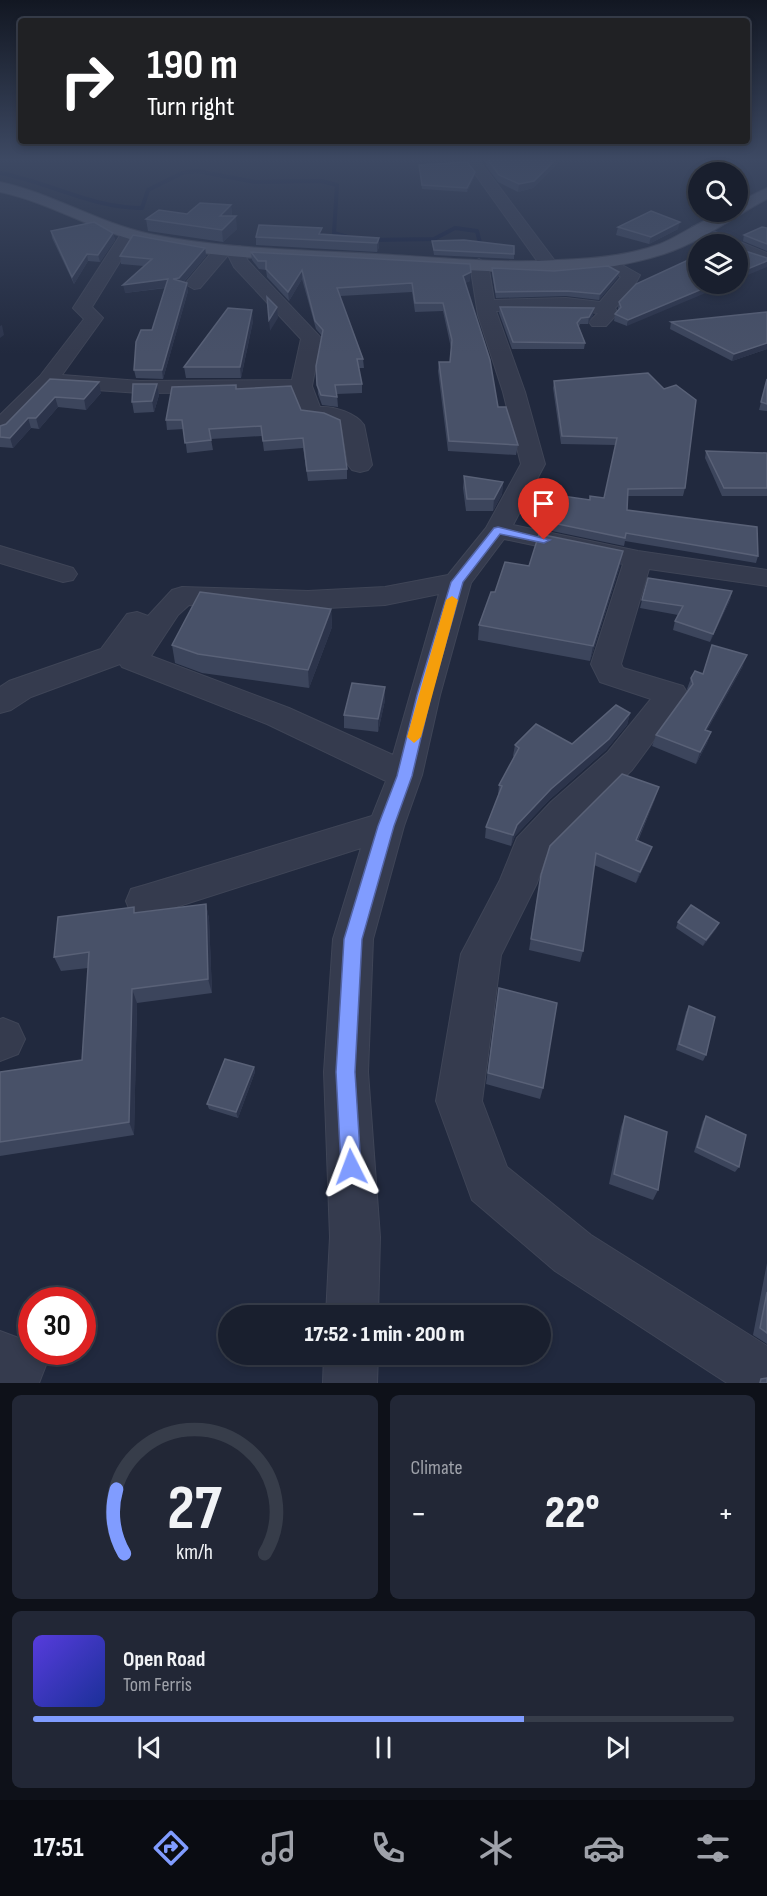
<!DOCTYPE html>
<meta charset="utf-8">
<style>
body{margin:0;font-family:"Sofia Sans Condensed",sans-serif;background:#222736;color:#f1f3f6;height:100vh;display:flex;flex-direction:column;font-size:22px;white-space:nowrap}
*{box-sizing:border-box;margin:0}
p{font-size:20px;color:#9fa2aa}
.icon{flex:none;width:33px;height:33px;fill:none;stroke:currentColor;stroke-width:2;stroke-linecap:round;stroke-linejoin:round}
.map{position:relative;height:1383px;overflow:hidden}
.panel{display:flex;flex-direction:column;gap:12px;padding:12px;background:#0e1119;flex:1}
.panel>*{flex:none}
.hud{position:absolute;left:18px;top:18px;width:732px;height:126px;border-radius:6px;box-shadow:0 3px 9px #0003,0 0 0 2px #373d4a;background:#202124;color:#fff;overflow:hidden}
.tools{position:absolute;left:688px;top:162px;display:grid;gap:12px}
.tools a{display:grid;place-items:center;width:60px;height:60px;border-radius:50%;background:#191f2e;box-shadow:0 3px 9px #0003,0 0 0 2px #373d4a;font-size:30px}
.speed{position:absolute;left:18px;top:1287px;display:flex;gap:12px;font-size:30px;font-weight:700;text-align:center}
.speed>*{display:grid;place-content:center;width:78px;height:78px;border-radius:50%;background:#191f2e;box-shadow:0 3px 9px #0003,0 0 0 2px #373d4a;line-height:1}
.speed .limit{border:9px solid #d22;background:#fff;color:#111}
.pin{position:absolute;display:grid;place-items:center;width:51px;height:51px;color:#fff;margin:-62px -26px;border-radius:50% 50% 50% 0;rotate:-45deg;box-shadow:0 0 6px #0007}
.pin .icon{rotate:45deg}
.me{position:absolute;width:66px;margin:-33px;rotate:357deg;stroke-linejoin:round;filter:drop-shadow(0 0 4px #0008)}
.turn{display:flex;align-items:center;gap:21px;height:126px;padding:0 30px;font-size:27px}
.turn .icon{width:78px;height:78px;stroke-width:2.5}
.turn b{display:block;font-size:42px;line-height:51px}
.big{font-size:45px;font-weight:800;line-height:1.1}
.panel .tile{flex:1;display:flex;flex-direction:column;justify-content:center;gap:9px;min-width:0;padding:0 21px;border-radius:9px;background:#222736}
.panel .dial{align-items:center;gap:0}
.dial svg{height:156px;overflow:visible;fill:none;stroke:#373d4a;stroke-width:7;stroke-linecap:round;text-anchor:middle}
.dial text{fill:#f1f3f6;stroke:none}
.song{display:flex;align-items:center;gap:18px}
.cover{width:72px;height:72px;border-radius:9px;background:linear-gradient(135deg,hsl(250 70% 55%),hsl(230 70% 35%))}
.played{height:6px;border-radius:3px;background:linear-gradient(90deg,#809cff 70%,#373d4a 70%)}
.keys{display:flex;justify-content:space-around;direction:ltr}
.heat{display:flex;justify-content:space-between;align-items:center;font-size:33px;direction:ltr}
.panel .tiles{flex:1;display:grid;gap:12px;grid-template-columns:1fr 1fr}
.tile:last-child{grid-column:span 2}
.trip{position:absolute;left:218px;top:1305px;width:333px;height:60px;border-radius:30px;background:#191f2e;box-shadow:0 3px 9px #0003,0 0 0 2px #373d4a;font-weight:800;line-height:60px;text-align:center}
.tab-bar{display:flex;height:96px;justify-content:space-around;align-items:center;background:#0a0c12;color:#9fa2aa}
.tab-bar .icon{width:42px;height:42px}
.tab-bar .active{color:#809cff}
.tab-bar b{font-size:27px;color:#f1f3f6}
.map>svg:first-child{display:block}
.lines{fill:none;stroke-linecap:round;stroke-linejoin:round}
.stream{stroke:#141e3c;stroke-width:4}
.minor-casing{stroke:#3f4557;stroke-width:2}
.major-casing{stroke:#3f4557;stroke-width:2}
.minor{fill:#353b4e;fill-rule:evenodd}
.major{fill:#535a6e;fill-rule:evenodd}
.wall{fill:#3c455c}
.shaded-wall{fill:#2c344b}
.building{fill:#485168;stroke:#596177;stroke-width:1.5}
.route{fill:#809cff;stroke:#5365a6;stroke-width:1.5}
.slow{fill:#f59e0b}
</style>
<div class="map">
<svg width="767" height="1383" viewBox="0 0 767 1383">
<rect width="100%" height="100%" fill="#21293e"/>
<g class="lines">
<!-- stream -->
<g class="stream">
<path d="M0 173C49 182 91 208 142 208L148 190 182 173 197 171 255 182 321 181 337 185 334 233 354 239"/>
<path d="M370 240 434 239 455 228 477 231 480 243"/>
</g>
<defs>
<g id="minor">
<path d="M465 160H479L555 261 558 265 555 269H543Z"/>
<path d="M698 225 767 253V264L738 253V244H719L692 233 690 230 692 227Z"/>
<path d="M129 229 137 234 92 307 103 318 62 375 140 381 292 380 301 339 234 267 228 255 200 288 194 289 185 284 217 246H240L248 261 321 338 312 386 320 407C334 406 356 413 364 425L372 465 368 470 360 472 352 470 348 465 342 428 325 420 304 419 293 392 140 393 52 387 8 433 0 435V415L40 376 84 319 73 308 123 231Z"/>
<path d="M608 257 640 275 632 290 615 308 618 313 606 326H592L589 322 598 313 566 310 496 311 525 392 545 464 513 525 638 551 767 570V586L649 569 621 664 623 668 683 686 688 694 632 770 577 822 546 856 537 883 501 955 482 1101 507 1167 591 1235 767 1346V1383H727L555 1271 472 1200 436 1101 461 954 500 880 517 838 551 802 608 752 651 699 600 682 591 664 623 564 504 539 471 583 440 695 422 775 404 826 373 939 368 1072 380 1237 378 1316H326L330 1237 324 1072 333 939 361 848 145 917 131 913 126 901 131 889 145 885 372 816 386 781 267 724 122 667 120 664 31 697 11 710 0 713V687L9 681 101 649 127 614 137 612 148 616 172 590 182 587 308 591 385 587 448 575 486 528 521 464 503 392 478 315 470 264 479 259 488 264 494 300 566 298 600 302 621 277 599 262ZM439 594 393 755 289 708 151 656 178 615 189 605 308 609 385 605Z"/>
<path d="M0 546 73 568 77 574 73 580 63 582 0 563Z"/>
<path d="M3 1018 18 1024 25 1039 18 1054 0 1061V1019Z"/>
<path d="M0 1331 32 1343V1352H40L46 1365 39 1383H0Z"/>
<path d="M324 1354H378L377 1383H323Z"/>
</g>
<path id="major" d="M0 182C52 193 98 223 150 234 224 249 300 250 376 254 436 257 497 264 557 260 591 259 628 256 660 244 687 233 709 212 738 212V202L767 188V199C733 217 701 242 664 254 571 284 470 269 375 264 300 260 223 260 149 244 97 233 52 203 0 192Z"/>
</defs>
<!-- minor casing -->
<use href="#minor" class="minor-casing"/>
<!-- major casing -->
<use href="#major" class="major-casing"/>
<!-- minor -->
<use href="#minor" class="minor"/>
<!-- major -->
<use href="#major" class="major"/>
</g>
<!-- wall -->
<g class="wall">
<path d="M486 160H561L533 188 518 192 498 182 486 166Z"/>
<path d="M419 165 475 172 474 177 467 192 422 189Z"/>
<path d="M231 205 232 216 237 229 223 242 148 231 146 219 187 214Z"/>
<path d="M618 227 678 229 649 244 616 235Z"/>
<path d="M767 228V251L743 241 744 235Z"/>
<path d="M51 231 113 233 115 240 100 262 88 261 74 284 52 238Z"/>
<path d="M323 235 379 238V247L377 252 256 245V237Z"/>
<path d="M432 241 514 254V259L434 255Z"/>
<path d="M205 248 206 256 184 282 188 291 163 379 136 378 134 370 152 330 166 288 125 293 144 266 121 264 120 256Z"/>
<path d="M251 252 470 281 465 283 498 407 518 445 516 455 448 451 438 371 439 362H450L451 348 443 311 415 312 412 292 340 296 363 359 364 368H359L362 384V393L337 394 338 407 322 405 318 394 316 366 322 336 316 329 302 279 289 301 267 277 266 270 259 269 252 260Z"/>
<path d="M492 268 554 271 619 272 618 277 599 300 566 296 496 298 492 273Z"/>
<path d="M636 284 627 326 614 321 615 314 619 310 618 308 619 302Z"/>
<path d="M500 307 593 315 588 324H580L579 327 585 343 584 349H512L499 313Z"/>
<path d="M767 312V349L732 361 670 329 671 322Z"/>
<path d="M253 321 241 378H186L184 367Z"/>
<path d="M767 378V411L759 410Z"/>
<path d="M50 379 101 393 86 410 58 407 39 429 31 428 13 448 0 447V426L6 424Z"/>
<path d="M554 381 685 488 683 496H628L627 510 758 556 756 563 625 541 624 546 547 530 548 522 590 500 604 498 616 445 561 444 553 388Z"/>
<path d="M157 384 159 395 154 412 134 413 132 402Z"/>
<path d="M236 385 237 389 301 410 347 469V479L308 481 303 448 264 451 262 436 211 439 213 450 187 453 184 429 167 430 166 420Z"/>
<path d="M706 451 767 453V496H722L705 458Z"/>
<path d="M464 476 503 482 502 494 493 511H466L463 488Z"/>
<path d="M623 551 620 566 590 661 478 640 479 625 495 592 529 566Z"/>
<path d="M732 591 730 600 710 642 673 630 675 621 678 615 640 608 642 600Z"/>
<path d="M331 609 332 627 309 688 202 673 175 663 172 645Z"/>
<path d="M743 666 707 730 711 732 707 743 696 764 652 746 656 735 688 691 687 689 691 678 703 674Z"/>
<path d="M385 687V700L378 732 344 728V715Z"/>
<path d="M630 713 627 725 606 750 549 800 515 836 511 846 485 838 486 827 498 796 499 785 514 757 513 756 515 745 572 744Z"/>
<path d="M655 799 638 841 648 858 636 883 594 865 583 951 580 962 529 950 539 886Z"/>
<path d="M206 904 209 919 212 993 137 1003 134 1135 0 1156V1072L82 1060 88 968 61 971 54 957 136 913Z"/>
<path d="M678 922 719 923 716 929 703 946 676 928Z"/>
<path d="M497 1000 543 1088 540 1099 486 1084Z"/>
<path d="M689 1006 706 1055 703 1061 676 1050 686 1012Z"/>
<path d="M254 1067 255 1072 238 1118 209 1109 207 1104Z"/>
<path d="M625 1116 658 1190 653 1200 609 1184 621 1127Z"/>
<path d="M706 1116 739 1167 735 1172 694 1152 703 1121Z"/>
<path d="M767 1263V1344L753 1335Z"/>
</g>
<!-- shaded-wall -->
<g class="shaded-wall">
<path d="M555 160H561L533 188 518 192 519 184Z"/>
<path d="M475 172 474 177 467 192V188Z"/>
<path d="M231 205 232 218 220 216Z"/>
<path d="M236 216 237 229 223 242 222 230Z"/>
<path d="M680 222 678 229 649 244 651 237Z"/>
<path d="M113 233 115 240 100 262 98 255Z"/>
<path d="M379 238V247L377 252V243Z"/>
<path d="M205 248 206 256 180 286 173 279Z"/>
<path d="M87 254 88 261 74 284 72 277Z"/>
<path d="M767 261V267L738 279V273Z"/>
<path d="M302 270V279L289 301 288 292Z"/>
<path d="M471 272 470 281 463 284V276Z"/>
<path d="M619 272 618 277 599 300 600 294Z"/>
<path d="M168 279 170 287 125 293 123 285Z"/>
<path d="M187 283 188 291 163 379 162 370Z"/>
<path d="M714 284H727L627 326 628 320Z"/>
<path d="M277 307 278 318 270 331 269 320Z"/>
<path d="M594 308 593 315 588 324 589 317Z"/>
<path d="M252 310 253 321 241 378 240 367Z"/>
<path d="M2 325 4 335 0 338V326Z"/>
<path d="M767 343V349L732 361 734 354Z"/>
<path d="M99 382 101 393 86 410 84 399Z"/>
<path d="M157 384 159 395 154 412 152 401Z"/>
<path d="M55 397 58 407 39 429 36 418Z"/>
<path d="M28 418 31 428 13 448 10 438Z"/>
<path d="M503 482 502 494 493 511 494 499Z"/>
<path d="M623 551 620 566 590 661 593 646Z"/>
<path d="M732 591 730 600 710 642 713 634Z"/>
<path d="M331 609 332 627 309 688 308 670Z"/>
<path d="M747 655 743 666 701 741 705 730Z"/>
<path d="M385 687V700L378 732V719Z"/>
<path d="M630 713 627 725 606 750 549 800 515 836 511 846 513 835 517 825 551 789Z"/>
<path d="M711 732 707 743 696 764 700 752Z"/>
<path d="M659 787 655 799 633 851 636 840Z"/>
<path d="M652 847 648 858 636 883 640 872Z"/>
<path d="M206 904 209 919 212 993 208 979Z"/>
<path d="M719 923 716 929 703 946 706 940Z"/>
<path d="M132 989 137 1003 134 1135 129 1122Z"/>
<path d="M254 1067 255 1072 238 1118 236 1112Z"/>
</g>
<!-- building -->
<g class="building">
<path d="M488 160H555L534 181 519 184 499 175Z"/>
<path d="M467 162 475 172 467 188 422 185 419 165Z"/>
<path d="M200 203 231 205 220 216H236L222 230 146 219 159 210 187 214Z"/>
<path d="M651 211 680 222 651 237 618 227Z"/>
<path d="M94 222 113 233 98 255 87 254 72 277 51 231Z"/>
<path d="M259 225 322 228 319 234 379 238 377 243 256 237Z"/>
<path d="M762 227 767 228V244L744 235Z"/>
<path d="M133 235 205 248 179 278 173 279 187 283 162 370H134L136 342 141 330H152L168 279 123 285 152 259 120 256Z"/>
<path d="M464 240 514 246V254L434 250 432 241Z"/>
<path d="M732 240H737L738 244H722Z"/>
<path d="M738 244 739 249 767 258V261L738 273Z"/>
<path d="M251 252 470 264 471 272 463 276 490 360 498 407H506L518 445 449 441 439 362H450L452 340 443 303H415L412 283 337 288 363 359H357L362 384 335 385 337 397 321 395 317 385 316 366 323 330 315 321 302 270 288 292 266 269V261H258Z"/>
<path d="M699 255V284H714L628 320 615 314 621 307 619 302 636 284Z"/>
<path d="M608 266 619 272 600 294 567 291 496 292 492 268 554 271Z"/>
<path d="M267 297 277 307 269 320Z"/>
<path d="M500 307 594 308 589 317 581 318 577 323 585 343 513 342Z"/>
<path d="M228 308 252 310 240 367H184Z"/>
<path d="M767 312V343L734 354 671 322Z"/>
<path d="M648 373 664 389 676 385 696 400 685 488 628 489 627 510 757 527 758 556 626 533 625 538 548 522 556 495 590 500V496L604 498 617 438 562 436 554 381Z"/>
<path d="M50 379 99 382 84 399 55 397 36 418H28L10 438 0 437V426L6 424Z"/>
<path d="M767 379V404L761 402Z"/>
<path d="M133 384H157L152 401 132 402Z"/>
<path d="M236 385V389L291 386 301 410 324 413 340 420 347 469 307 471 303 438 263 441 261 426 209 429 211 440 185 443 182 420H166L172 387Z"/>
<path d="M706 451 767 453V488H724Z"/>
<path d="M464 476 503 482 494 499H467Z"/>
<path d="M539 534 623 551 593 646 479 625 491 592H495L505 562 529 566Z"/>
<path d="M648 578 732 591 713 634 675 621 683 606 642 600Z"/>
<path d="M200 592 331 609 308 670 198 654 172 645Z"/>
<path d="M712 645 747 655 705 730 711 732 700 752 656 735 693 684 691 678 695 671 703 674Z"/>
<path d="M352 683 385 687 378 719 344 715Z"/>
<path d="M616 705 630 713 609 739 551 789 517 825 513 835 486 827 502 786 499 785 519 748 515 745 536 724 572 744Z"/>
<path d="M622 774 659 787 636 840 652 847 640 872 596 853 583 951 531 939 541 875 550 846Z"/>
<path d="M206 904 208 979 132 989 129 1122 0 1142V1072L82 1060 89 952 54 957 58 917 134 907V913Z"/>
<path d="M691 905 719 923 706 940 678 922Z"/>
<path d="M499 988 557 1003 543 1088 488 1073Z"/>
<path d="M689 1006 715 1017 706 1055 679 1044Z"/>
<path d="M225 1059 254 1067 236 1112 207 1104Z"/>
<path d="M625 1116 667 1132 658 1190 614 1174Z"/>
<path d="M706 1116 746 1135 739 1167 697 1147Z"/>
<path d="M767 1292V1333L760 1328Z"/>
<path d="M767 1378V1383H760L761 1379Z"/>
</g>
<!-- sky -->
<linearGradient id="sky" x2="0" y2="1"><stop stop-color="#121722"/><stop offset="0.45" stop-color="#3d4963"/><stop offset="1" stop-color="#3d4963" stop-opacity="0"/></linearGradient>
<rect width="767" height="354" fill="url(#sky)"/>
<!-- route -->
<path class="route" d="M498 527 550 540 544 543 500 534 463 582 431 695 412 776 394 826 362 939 355 1072 361 1167 358 1174 351 1177 344 1174 341 1167 336 1072 344 939 378 826 397 776 417 695 451 582 494 528Z"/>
<!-- slow -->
<path class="slow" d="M452 596 458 600 421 737 414 743 407 737 446 600Z"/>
</svg>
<div class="tools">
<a><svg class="icon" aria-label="search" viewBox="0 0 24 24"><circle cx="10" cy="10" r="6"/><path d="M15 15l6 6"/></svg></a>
<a><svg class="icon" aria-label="layers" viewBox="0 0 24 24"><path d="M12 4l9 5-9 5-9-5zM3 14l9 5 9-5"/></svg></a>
</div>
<div class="speed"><div class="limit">30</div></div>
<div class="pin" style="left:544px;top:540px;background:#d93025"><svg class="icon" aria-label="arrive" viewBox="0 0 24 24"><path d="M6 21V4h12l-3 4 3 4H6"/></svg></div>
<svg class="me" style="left:351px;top:1167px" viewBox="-20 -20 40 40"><path d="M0-17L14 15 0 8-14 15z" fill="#809cff" stroke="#fff" stroke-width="4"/></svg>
<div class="trip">17:52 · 1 min · 200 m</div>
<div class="hud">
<div class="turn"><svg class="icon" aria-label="right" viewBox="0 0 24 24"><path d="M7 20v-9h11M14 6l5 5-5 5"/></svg><div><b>190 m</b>Turn right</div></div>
</div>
</div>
<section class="panel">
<div class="tiles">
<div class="tile dial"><svg viewBox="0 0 100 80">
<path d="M14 69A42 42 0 1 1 86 69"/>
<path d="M14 69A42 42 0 0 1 10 36" stroke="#809cff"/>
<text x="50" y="56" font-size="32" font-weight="700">27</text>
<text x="50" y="72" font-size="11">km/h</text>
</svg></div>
<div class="tile"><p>Climate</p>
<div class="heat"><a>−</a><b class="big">22°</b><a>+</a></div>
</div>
<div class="tile">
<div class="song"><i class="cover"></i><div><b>Open Road</b><p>Tom Ferris</p></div></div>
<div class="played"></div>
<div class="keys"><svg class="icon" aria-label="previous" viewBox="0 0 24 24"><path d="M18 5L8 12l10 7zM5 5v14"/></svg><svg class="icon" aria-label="pause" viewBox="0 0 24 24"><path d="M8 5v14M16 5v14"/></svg><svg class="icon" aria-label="next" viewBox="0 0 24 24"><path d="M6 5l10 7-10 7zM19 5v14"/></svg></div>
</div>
</div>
</section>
<nav class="tab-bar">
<b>17:51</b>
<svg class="icon active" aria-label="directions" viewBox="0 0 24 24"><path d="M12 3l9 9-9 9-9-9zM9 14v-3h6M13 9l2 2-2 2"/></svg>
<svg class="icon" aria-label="music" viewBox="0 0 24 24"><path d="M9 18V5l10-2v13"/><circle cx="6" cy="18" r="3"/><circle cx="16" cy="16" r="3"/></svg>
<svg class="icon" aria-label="phone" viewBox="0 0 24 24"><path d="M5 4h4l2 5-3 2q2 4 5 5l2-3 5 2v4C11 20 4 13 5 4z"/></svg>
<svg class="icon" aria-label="climate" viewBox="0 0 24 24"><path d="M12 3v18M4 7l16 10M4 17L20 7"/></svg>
<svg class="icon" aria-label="car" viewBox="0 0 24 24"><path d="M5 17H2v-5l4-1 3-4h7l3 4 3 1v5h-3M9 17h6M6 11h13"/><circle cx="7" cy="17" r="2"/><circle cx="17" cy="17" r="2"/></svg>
<svg class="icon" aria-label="filters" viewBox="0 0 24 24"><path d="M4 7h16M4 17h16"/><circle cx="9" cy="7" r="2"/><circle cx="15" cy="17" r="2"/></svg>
</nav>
